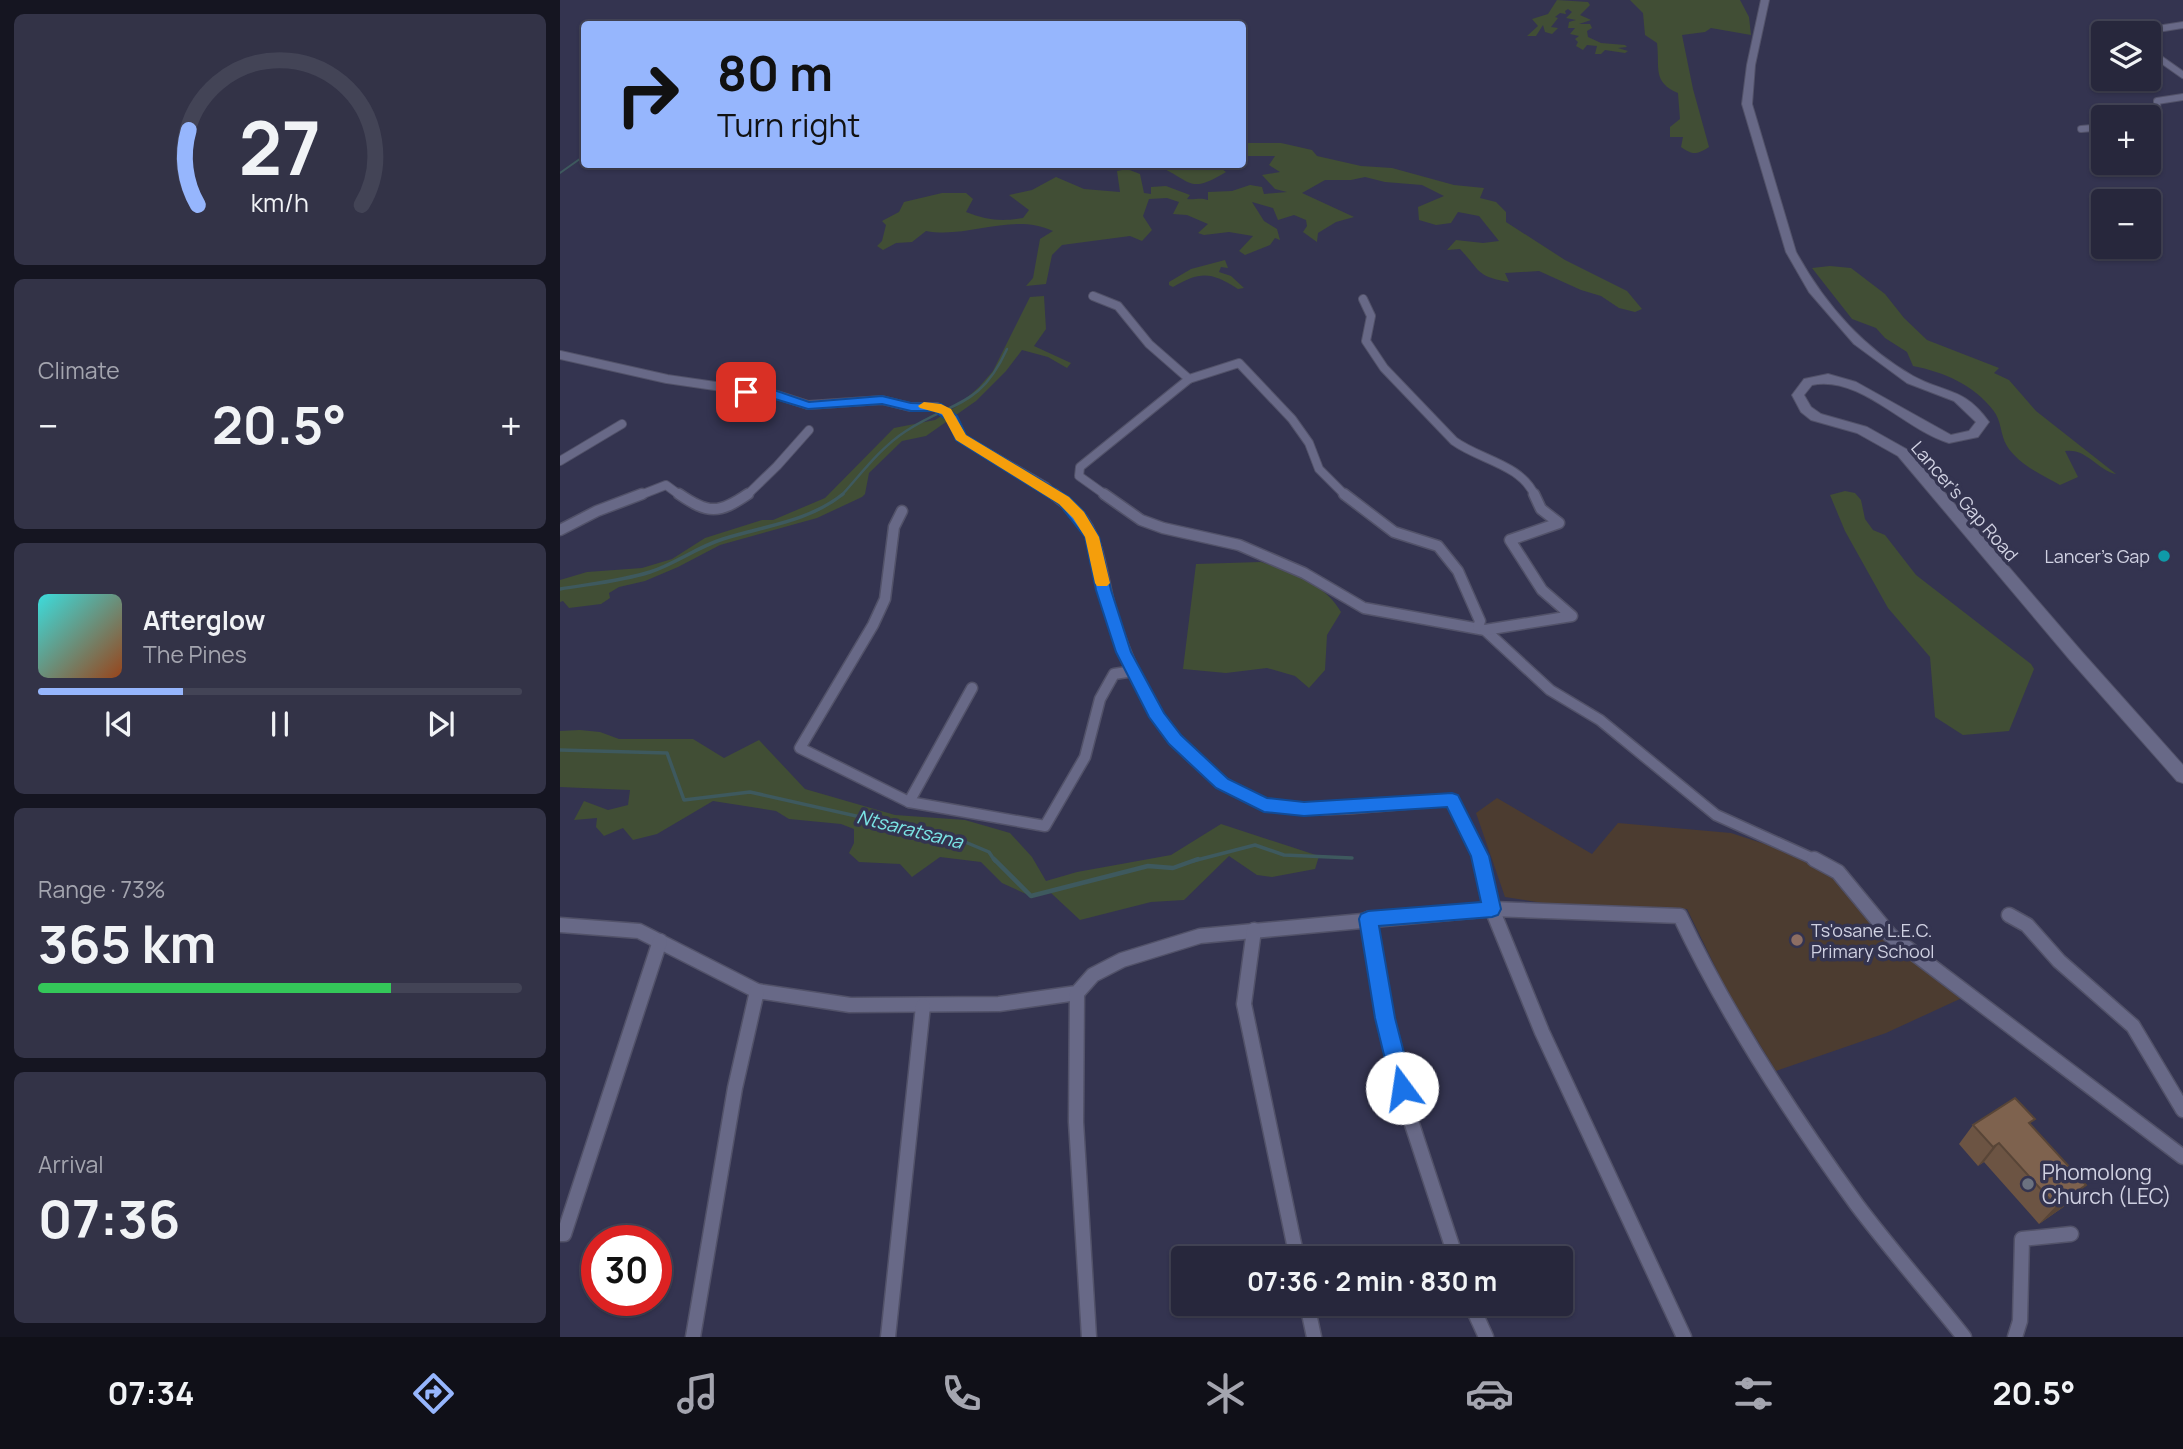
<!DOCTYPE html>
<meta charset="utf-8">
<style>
body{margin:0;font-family:Manrope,sans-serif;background:#333347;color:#f1f3f6;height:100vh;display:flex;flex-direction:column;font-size:26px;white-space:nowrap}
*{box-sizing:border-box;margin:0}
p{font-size:23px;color:#a4a5af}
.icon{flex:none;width:38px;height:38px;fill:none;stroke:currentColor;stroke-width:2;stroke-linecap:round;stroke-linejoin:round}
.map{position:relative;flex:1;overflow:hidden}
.side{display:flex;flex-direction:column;gap:14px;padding:14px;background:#151521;width:560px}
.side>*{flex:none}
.top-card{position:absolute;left:21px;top:21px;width:665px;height:147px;border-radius:7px;box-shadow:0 2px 5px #0004,0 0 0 2px #434456;background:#96b6fd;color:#111;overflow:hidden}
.controls{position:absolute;left:1531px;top:21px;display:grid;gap:14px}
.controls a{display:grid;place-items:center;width:70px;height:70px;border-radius:7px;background:#27273c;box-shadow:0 2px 5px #0004,0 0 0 2px #434456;font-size:35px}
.speed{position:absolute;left:21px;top:1225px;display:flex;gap:14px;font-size:35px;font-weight:700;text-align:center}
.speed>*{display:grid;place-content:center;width:91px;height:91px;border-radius:50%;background:#27273c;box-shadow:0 2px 5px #0004,0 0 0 2px #434456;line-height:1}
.speed .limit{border:10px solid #d22;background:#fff;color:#111}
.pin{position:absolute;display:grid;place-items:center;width:60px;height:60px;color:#fff;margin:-30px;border-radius:14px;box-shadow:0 4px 10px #0006}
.me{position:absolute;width:77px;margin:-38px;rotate:346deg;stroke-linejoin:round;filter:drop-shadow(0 0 5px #0008)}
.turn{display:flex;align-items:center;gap:24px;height:147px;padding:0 21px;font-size:32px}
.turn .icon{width:91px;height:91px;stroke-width:2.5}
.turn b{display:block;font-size:49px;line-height:60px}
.big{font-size:52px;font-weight:700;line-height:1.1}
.side .tile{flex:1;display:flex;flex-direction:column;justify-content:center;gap:10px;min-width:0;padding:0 24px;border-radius:10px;background:#333347}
.side .dial{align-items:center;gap:0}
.dial svg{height:182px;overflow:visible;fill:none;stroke:#434456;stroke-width:7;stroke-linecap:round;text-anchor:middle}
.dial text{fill:#f1f3f6;stroke:none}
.song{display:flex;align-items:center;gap:21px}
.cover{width:84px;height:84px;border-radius:10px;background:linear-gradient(135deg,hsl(180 70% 55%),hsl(20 70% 35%))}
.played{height:7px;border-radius:4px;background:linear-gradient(90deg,#96b6fd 30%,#434456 30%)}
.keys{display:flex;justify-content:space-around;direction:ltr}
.heat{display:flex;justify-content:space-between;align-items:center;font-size:38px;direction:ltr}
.charge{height:10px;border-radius:5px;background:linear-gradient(90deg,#34c759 73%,#434456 0)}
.trip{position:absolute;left:611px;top:1246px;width:402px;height:70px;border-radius:7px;background:#27273c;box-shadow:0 2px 5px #0004,0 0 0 2px #434456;font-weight:700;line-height:70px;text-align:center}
.dock{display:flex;height:112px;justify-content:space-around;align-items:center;background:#101018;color:#a4a5af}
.dock .icon{width:49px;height:49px}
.dock .current{color:#96b6fd}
.dock b{font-size:32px;color:#f1f3f6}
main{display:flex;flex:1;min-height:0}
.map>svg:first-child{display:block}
.education{fill:#4c3c30}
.green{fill:#414e35}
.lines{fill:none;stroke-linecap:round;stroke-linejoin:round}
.stream-far3{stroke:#3e595e;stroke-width:2}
.stream-far2{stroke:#3e595e;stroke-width:2.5}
.stream-far1{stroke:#3e595e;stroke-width:3.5}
.stream{stroke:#3e595e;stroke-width:4.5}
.street-far3-casing{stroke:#525269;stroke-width:8}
.street-far2-casing{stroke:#525269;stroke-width:10}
.street-far1-casing{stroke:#525269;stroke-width:13}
.street-casing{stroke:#525269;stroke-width:17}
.secondary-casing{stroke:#525269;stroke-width:2}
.street-far3{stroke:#686987;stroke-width:6}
.street-far2{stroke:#686987;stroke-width:8}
.street-far1{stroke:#686987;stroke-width:10}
.street{stroke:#686987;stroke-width:14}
.secondary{fill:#686987;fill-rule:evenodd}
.wall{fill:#6c5443}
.shaded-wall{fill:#584537}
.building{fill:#7e624e;stroke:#584537;stroke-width:2}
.route{fill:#1a73e8;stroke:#114b97;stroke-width:2}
.slow{fill:#f59e0b}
.culture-dot{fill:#0f9aa8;stroke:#343450;stroke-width:2.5}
.education-dot{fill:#8d6e63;stroke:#343450;stroke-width:2.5}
.worship-dot{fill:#6b7280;stroke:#343450;stroke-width:2.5}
.labels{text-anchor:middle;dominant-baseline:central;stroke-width:7;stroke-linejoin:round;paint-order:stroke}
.street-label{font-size:18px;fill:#d0d1e2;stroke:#343450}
.poi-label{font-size:18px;fill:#d0d1e2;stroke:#343450;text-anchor:end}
.water-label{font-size:19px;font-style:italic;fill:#7be5e6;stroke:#343450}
.near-poi-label{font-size:21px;fill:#d0d1e2;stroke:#343450;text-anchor:start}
</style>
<main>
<section class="side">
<div class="tile dial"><svg viewBox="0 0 100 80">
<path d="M14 69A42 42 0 1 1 86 69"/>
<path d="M14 69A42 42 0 0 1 10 36" stroke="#96b6fd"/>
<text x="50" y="56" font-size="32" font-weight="700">27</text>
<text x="50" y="72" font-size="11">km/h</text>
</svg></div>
<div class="tile"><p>Climate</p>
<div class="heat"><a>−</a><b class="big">20.5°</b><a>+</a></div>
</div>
<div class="tile">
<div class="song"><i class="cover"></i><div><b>Afterglow</b><p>The Pines</p></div></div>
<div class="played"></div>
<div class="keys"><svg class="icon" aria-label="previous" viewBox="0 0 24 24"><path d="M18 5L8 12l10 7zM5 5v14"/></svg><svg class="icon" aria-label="pause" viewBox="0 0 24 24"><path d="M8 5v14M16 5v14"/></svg><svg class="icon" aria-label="next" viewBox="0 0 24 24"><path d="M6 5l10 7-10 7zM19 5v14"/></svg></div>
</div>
<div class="tile"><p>Range · 73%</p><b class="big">365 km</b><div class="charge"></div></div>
<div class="tile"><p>Arrival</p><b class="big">07:36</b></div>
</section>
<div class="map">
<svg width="1623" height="1337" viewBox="0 0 1623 1337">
<rect width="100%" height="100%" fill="#343450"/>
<!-- education -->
<path class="education" d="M937 798 1032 854 1058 823 1171 833 1208 845 1247 862 1290 889 1402 998 1326 1033 1216 1071 1167 991 1127 909 1062 912 1028 910 945 897 916 813Z"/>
<!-- green -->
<g class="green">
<path d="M997 0 1028 2 1030 5 1020 15 1031 20 1019 24H1030L1032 28 1027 31 1028 37 1041 43 1065 45 1067 47 1058 48 1068 51 1065 53 1045 50 1041 54H1035L1037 46 1027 45 1023 50 1016 46 1018 42 1015 39 1019 36 1010 34 1015 28H1008L1009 22 1016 20 1006 18 1012 12 1008 9 1005 11 1006 14 1000 13 995 17 998 18 991 27 998 28 992 34 985 32 983 25 976 36H967L978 26 972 19 988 14Z"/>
<path d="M1070 0H1180L1189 17 1191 35 1151 28 1145 32 1122 35 1133 89 1149 147C1136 155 1133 155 1121 147L1123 137H1110V127L1120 119 1118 93C1092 82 1100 68 1097 43L1085 35 1083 13Z"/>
<path d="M683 143H721L752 150 757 156 801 166 832 168 894 185 924 188 920 198 936 202 946 212V222L1005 260 1067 291 1082 309 1075 312 1059 308 1041 296 1021 290 979 271 945 273 949 282C915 276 921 271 900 249L887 250 896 240 923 243 939 241 919 216 898 212 891 223 876 225 859 220 858 207 884 196 862 185 825 182 805 177 791 180H765L742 193 794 217 776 222 758 233 757 242 743 232 747 226 746 220 734 215 718 220 713 208 692 202 704 221 717 229 720 240 715 238 710 245 685 255 679 251 693 236 669 232 644 235 638 233 648 224 627 215 613 214 619 202 607 198 589 199 583 216 592 230 582 241 570 236 502 245 492 255 486 284 466 286 473 278 480 239 493 231C451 212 409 239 366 231L352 242 336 243 323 250 317 246 322 241 326 225 322 221 339 212 344 202 382 193H406L413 199 406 212C426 220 441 222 463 218L469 210 449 195 472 190 496 177 524 189 560 192 557 171 567 169 580 174 584 193 591 194V187L606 186 630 195 627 199C635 200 640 197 648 200V192L672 191 690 185 702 187 704 194 727 192 715 189 702 175 720 172 709 165 715 156H684L685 160H683Z"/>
<path d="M596 165H660L658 166 666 172C628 195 633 181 596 165Z"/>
<path d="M665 260 668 268 661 267 659 272 671 276 684 288 678 289C651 272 641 271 613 287L609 285V282L631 269Z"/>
<path d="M1270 266 1291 268 1325 294 1344 318 1367 340 1439 368 1434 373 1449 380 1476 411 1556 474C1537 470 1527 448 1505 451L1518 477 1500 485C1482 475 1458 464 1447 446 1440 435 1442 421 1433 410 1414 385 1384 372 1353 366L1347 352 1325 338 1316 328 1292 319 1252 268Z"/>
<path d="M484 296 486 329 474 346 511 363 507 368 488 357 462 350 446 371 416 401 366 436 342 441 309 473 305 494 302 497 257 518 160 545 118 567 85 581 59 587 49 593 50 598 41 604 9 608 3 601 0 602V580L27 572 82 568 112 559 145 538 202 520H213L265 498 334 428 375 420 400 404 419 387 433 371 470 297Z"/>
<path d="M1285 491 1295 493 1301 500 1305 519 1313 530 1325 535 1356 575 1471 664 1474 669 1449 731 1403 735 1375 717 1370 657 1328 608 1285 531 1270 495Z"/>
<path d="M701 562C732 571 765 584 781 612L767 635 765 670 749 688 735 676 707 668 666 673 623 669 636 564Z"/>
<path d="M20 730 40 732 59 739H133L164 758 199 740 245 789 335 815 405 820 450 833 472 857 486 881 517 872 611 855 661 824 759 856 755 869 712 877 697 875 669 856 624 900 591 902 520 920 491 893 466 894 442 883 421 862 380 857 352 877 340 864 299 862 289 853 294 843V829L281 824 229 819 216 811 153 801 97 834 73 840 63 828 44 836 36 827 37 818 14 820 24 801 48 810 68 805 70 790 0 787V731Z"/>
</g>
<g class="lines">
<!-- stream-far3 -->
<path class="stream-far3" d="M0 173 24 156"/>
<!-- stream-far2 -->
<path class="stream-far2" d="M281 496C301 474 321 447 346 431 394 400 420 408 447 349"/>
<!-- stream-far1 -->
<g class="stream-far1">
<path d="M0 589C29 584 62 581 90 572 115 564 137 547 163 539 204 526 248 522 283 494"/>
<path d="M0 750 107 753 124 800 190 792 398 839 429 852 435 861"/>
<path d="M633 861 695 845 724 855 792 858"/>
</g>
<!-- stream -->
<path class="stream" d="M434 859 471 896 588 866 613 868 638 859"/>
<defs>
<g id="street-far3">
<path d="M1572 33 1623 25"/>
<path d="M1589 51 1623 75"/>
<path d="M1589 123 1598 119 1597 101 1623 97"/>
<path d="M1521 129 1544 127"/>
</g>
<g id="street-far2">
<path d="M533 296 558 306 589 344 629 379 679 363 732 419 749 443 759 469 786 496"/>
<path d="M803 299 811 316 806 341 824 368 894 441C920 460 961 464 975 496"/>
<path d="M0 355 107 379 217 395 248 405 322 400 350 407H377L392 418 400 437 485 486 496 496"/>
<path d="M0 461 62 424"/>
<path d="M78 496 106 485 121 496"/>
<path d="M186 496 217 466 249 430"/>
<path d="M547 496 519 476 520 467 629 379"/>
</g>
<g id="street-far1">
<path d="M119 494C148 514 159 514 188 494"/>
<path d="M494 494C502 501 512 507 519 515 541 540 542 583 552 614 574 683 611 757 678 791 687 796 697 803 707 805 758 816 838 803 892 800L921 861"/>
<path d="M544 494 581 520 603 528 679 545 744 573 804 608 925 630 990 690 1040 720 1156 815 1258 861"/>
<path d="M784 494 834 532 878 546 898 571 920 621 918 627"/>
<path d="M342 511 334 527 325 599 313 625 240 748 349 802 485 826 525 757 540 699 554 674 574 671"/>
<path d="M0 530 37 511 82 494"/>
<path d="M925 630 1012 616 982 590 950 540 999 523 981 509 974 494"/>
<path d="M349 802 412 688"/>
</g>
<g id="street">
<path d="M921 859 932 909 982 1032 1124 1337"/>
<path d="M1254 859 1278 872 1330 935 1623 1157"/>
<path d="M1449 915 1467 925 1499 961 1573 1026 1623 1110"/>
<path d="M808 919 825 1019 848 1112 896 1258"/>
<path d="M0 925 79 931 197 991 290 1005 439 1004 517 993 533 975 562 960 640 936 932 909 1120 916C1168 1018 1231 1114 1297 1205 1331 1250 1369 1293 1404 1337"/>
<path d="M694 930 684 1004 737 1258"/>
<path d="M517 993 516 1122 529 1337"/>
<path d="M0 1234H4L100 941"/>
<path d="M747 1304 754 1337"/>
<path d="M911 1304 926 1337"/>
<path d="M133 1337 175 1088 197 991"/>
<path d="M328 1337 363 1006"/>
<path d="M1455 1337 1460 1321 1462 1239 1511 1234"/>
</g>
<path id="secondary" d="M1201 0H1209L1195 65 1192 104 1236 252C1264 303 1302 347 1353 376 1386 394 1404 387 1429 422L1418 437 1389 443C1345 430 1300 375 1252 385L1244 395 1251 407 1261 414 1307 427 1348 450 1522 652 1623 765V783L1617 781 1510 660 1338 456 1297 433 1251 420 1241 412 1232 395 1244 379 1268 374 1296 382 1391 435 1409 431 1416 422 1394 401 1347 383 1294 344 1249 292 1226 252 1182 104 1187 65Z"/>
</defs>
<!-- street-far3 casing -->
<use href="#street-far3" class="street-far3-casing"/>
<!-- street-far2 casing -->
<use href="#street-far2" class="street-far2-casing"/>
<!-- street-far1 casing -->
<use href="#street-far1" class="street-far1-casing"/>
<!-- street casing -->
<use href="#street" class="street-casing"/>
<!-- secondary casing -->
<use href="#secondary" class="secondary-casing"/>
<!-- street-far3 -->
<use href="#street-far3" class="street-far3"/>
<!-- street-far2 -->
<use href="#street-far2" class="street-far2"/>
<!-- street-far1 -->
<use href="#street-far1" class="street-far1"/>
<!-- street -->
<use href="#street" class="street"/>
<!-- secondary -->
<use href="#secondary" class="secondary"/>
</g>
<!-- wall -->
<path class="wall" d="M1413 1125H1470L1526 1185 1509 1203 1479 1224 1424 1162 1418 1166 1399 1144Z"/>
<!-- shaded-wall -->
<g class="shaded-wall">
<path d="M1439 1143 1424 1162 1418 1166 1433 1147Z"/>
<path d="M1526 1185 1509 1203 1479 1224 1496 1206Z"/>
</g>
<!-- building -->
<path class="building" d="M1455 1098 1475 1119 1469 1123 1526 1185 1496 1206 1439 1143 1433 1147 1413 1125Z"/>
<!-- route -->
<path class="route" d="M186 388 217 391 249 402 322 396 351 403 381 404 397 416 406 435 509 497 524 512 539 537 551 590 571 652 604 713 621 735 668 779 707 798 744 802 892 793 898 795 929 856 941 909 938 915 932 917 819 926 835 1018 853 1088 850 1095 842 1098 835 1095 832 1088 815 1018 799 919 801 914 808 911 921 902 911 856 887 807 744 816 704 812 656 788 609 744 589 717 556 652 536 590 525 537 499 504 396 440 387 420 374 411H351L322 404 248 409 215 399 181 395V389Z"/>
<!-- slow -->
<path class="slow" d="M364 402 381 404 391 409 406 435 509 497 524 512 539 537 550 583 547 586H537L535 583 525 537 513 518 499 504 396 440 382 414 360 408 358 406Z"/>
<!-- markers -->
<circle class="culture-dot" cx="1604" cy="556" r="7"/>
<circle class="education-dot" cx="1237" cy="940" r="7"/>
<circle class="worship-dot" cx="1468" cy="1184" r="7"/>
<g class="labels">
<!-- street labels -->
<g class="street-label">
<text transform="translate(1405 501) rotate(49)">Lancer's Gap Road</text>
</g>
<!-- poi labels -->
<g class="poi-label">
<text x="1590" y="556">Lancer's Gap</text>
<text x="1251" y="930" text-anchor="start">Ts'osane L.E.C.<tspan x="1251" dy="21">Primary School</tspan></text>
</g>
<!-- water labels -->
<g class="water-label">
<text transform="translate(350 829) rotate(14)">Ntsaratsana</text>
</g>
<!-- near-poi labels -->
<g class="near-poi-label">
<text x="1482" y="1172">Phomolong<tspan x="1482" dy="24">Church (LEC)</tspan></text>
</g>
</g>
</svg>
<div class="controls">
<a><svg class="icon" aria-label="layers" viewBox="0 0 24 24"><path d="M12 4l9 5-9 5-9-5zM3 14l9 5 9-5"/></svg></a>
<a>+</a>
<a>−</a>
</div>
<div class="speed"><div class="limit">30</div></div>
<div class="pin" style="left:186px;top:392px;background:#d93025"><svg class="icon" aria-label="arrive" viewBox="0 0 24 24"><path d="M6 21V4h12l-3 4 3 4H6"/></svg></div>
<svg class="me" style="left:842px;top:1088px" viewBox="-20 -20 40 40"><circle r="19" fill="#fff"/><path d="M0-13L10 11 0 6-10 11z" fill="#1a73e8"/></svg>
<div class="trip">07:36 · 2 min · 830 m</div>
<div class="top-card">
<div class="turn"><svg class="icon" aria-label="right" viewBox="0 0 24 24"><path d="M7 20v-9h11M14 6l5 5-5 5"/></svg><div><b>80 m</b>Turn right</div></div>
</div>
</div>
</main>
<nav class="dock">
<b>07:34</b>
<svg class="icon current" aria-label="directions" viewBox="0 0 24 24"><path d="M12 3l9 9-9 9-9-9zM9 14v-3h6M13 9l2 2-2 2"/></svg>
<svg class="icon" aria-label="music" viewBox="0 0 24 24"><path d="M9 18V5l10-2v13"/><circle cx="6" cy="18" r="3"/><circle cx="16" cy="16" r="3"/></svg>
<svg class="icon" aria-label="phone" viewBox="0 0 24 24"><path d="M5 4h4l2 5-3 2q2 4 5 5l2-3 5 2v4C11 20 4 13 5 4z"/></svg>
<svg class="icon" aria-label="climate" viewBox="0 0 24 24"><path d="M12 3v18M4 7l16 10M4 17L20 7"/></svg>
<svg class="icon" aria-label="car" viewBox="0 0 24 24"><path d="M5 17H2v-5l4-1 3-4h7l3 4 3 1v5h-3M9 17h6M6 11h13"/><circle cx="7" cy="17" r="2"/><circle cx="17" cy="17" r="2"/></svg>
<svg class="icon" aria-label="filters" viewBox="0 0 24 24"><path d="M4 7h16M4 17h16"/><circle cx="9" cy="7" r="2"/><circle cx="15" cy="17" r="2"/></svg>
<b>20.5°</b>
</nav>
